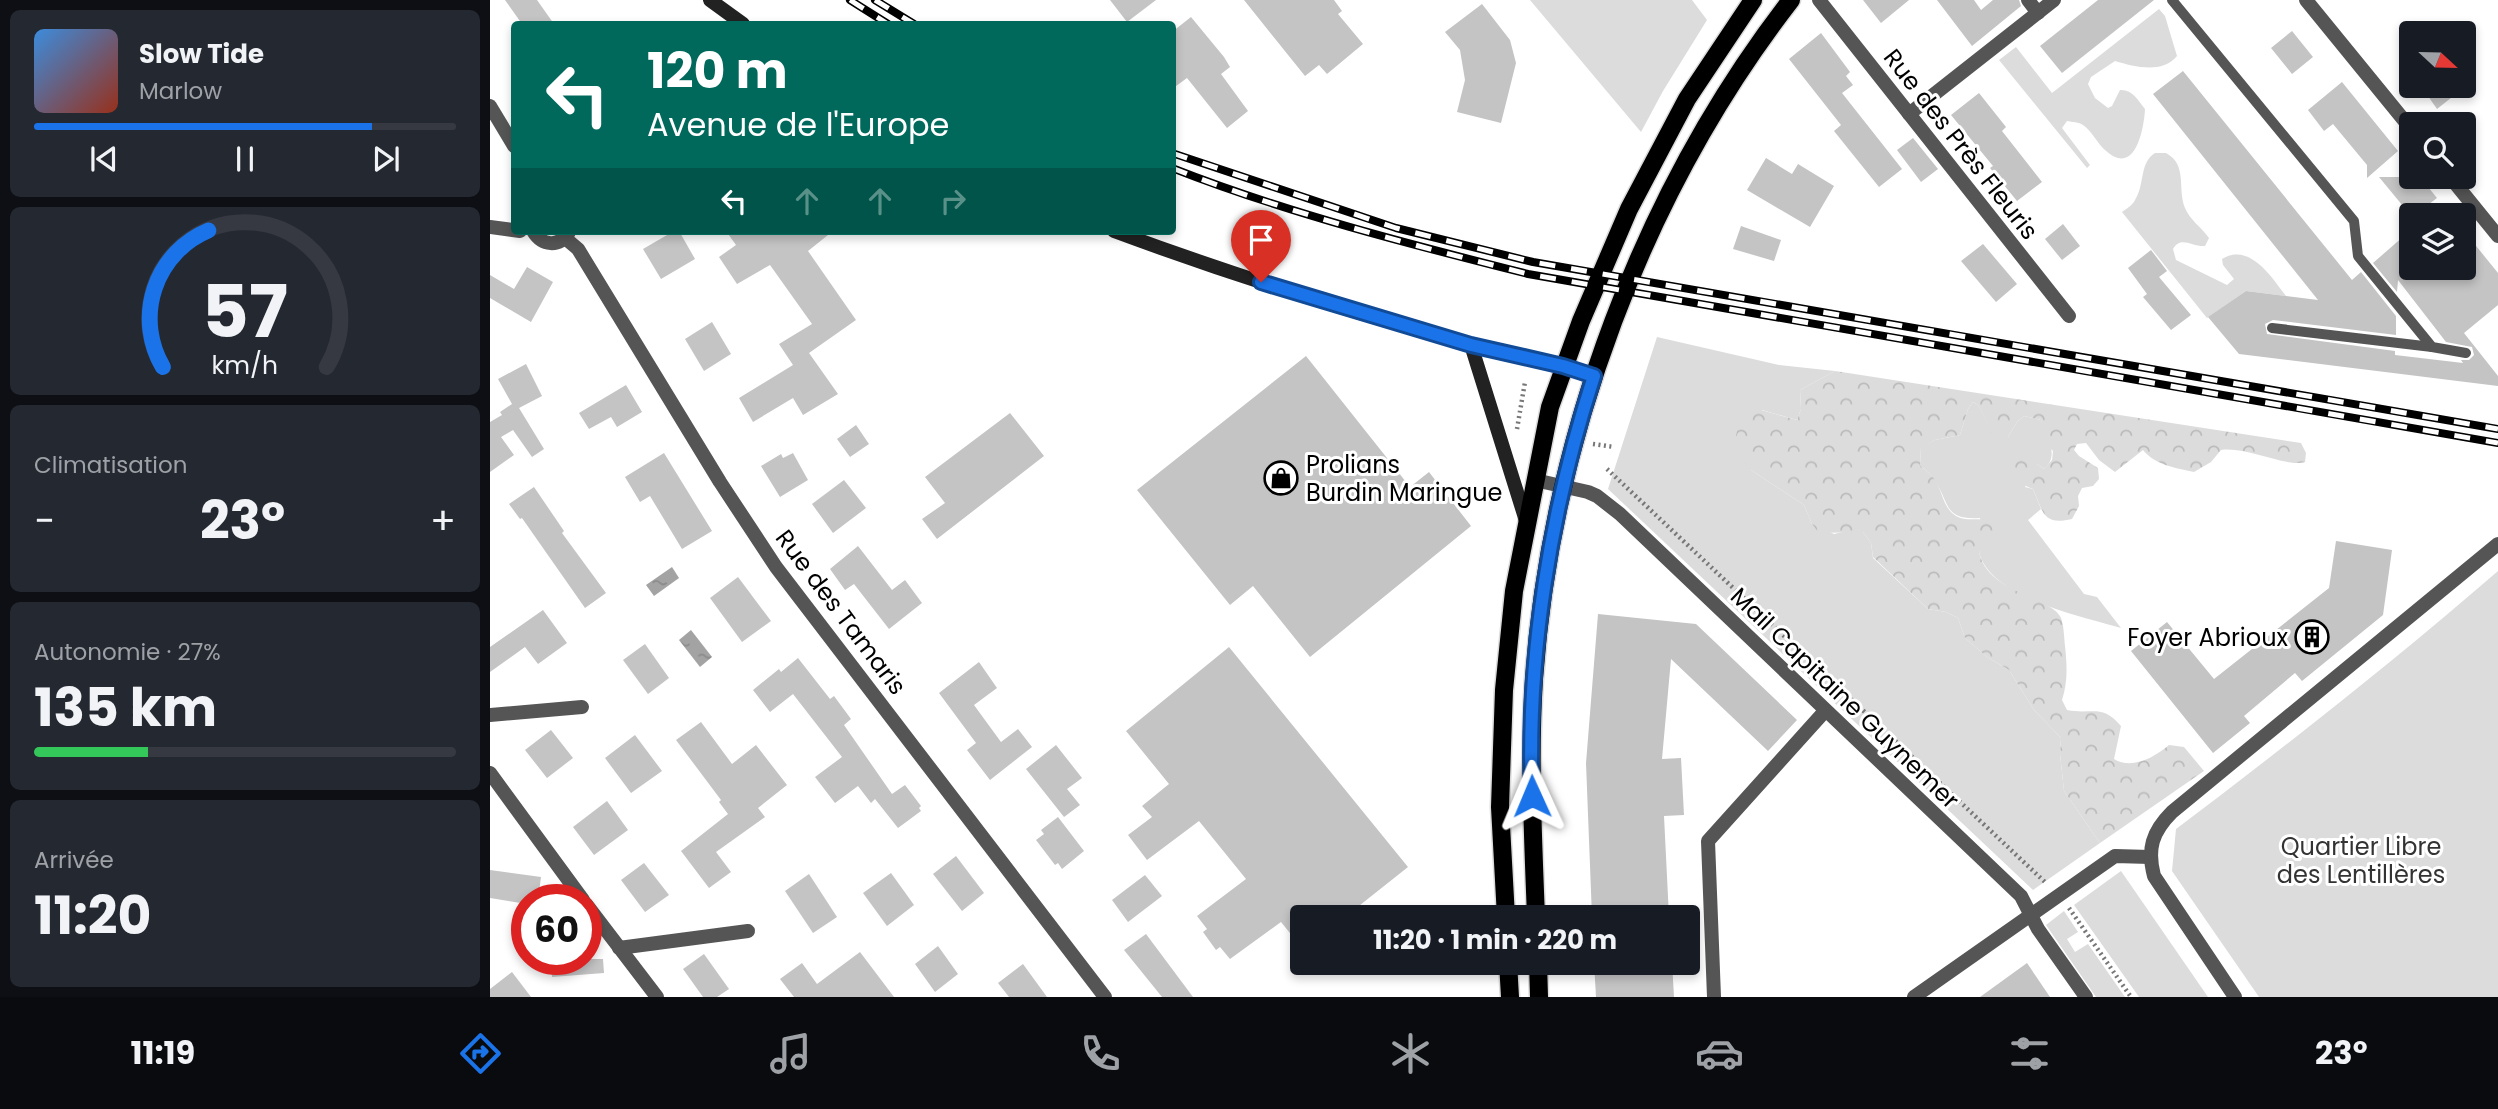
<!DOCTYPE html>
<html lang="fr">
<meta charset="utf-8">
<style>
body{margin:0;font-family:Poppins,sans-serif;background:#242831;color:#f1f3f6;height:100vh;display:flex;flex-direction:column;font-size:26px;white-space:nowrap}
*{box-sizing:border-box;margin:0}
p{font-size:23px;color:#9ea1a6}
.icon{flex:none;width:38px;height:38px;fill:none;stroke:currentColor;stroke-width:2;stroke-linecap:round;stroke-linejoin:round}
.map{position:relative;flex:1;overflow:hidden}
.details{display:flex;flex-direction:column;gap:10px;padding:10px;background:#0d0f14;width:490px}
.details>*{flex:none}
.top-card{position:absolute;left:21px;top:21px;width:665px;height:214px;border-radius:7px;box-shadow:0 4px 10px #0003;background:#00695c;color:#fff;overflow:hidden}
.needle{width:46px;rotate:112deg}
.fabs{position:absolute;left:1909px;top:21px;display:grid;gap:14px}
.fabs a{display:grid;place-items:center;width:77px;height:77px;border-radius:7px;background:#171b24;box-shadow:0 4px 10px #0003;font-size:35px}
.speed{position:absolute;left:21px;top:884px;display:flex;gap:14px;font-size:35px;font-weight:700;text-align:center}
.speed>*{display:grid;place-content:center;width:91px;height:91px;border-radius:50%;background:#171b24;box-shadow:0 4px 10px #0003;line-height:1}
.speed .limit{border:10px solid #d22;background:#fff;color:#111}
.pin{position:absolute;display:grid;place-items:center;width:60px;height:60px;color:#fff;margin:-72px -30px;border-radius:50% 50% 50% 0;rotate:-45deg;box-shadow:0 0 7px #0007}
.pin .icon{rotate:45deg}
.me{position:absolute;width:77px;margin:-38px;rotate:359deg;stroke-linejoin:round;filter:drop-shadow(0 0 5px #0008)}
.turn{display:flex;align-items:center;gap:24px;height:147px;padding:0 21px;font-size:32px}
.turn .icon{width:91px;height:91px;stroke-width:2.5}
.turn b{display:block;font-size:49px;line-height:60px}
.lanes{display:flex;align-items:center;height:66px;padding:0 21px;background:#0003;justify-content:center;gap:35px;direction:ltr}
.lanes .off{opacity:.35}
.big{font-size:52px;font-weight:700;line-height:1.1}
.details .widget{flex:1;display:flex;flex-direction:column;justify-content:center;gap:10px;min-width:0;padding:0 24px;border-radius:10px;background:#242831}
.details .dial{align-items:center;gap:0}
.dial svg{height:182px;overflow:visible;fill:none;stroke:#363941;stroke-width:7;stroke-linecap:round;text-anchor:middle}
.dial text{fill:#f1f3f6;stroke:none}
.song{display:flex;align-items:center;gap:21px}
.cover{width:84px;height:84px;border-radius:10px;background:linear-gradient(135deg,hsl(210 70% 55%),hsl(10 70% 35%))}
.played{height:7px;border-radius:4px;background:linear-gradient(90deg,#1a73e8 80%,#363941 80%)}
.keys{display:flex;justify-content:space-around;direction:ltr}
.heat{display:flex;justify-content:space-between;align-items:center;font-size:38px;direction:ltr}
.charge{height:10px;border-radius:5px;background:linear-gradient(90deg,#34c759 27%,#363941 0)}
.trip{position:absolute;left:800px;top:905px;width:410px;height:70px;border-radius:7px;background:#171b24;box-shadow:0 4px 10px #0003;font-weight:700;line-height:70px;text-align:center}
.tab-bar{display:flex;height:112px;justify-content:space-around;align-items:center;background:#090b0e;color:#9ea1a6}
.tab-bar .icon{width:49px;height:49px}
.tab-bar .selected{color:#1a73e8}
.tab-bar b{font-size:32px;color:#f1f3f6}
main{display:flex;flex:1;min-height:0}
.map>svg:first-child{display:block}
.green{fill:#dcdcdc}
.forest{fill:url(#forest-crowns)}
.water{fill:url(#water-ripples)}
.building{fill:#c4c4c4}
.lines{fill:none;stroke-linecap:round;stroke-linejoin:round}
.primary-casing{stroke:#dbdbdb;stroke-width:21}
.path{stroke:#777;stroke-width:4.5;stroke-dasharray:2 3.5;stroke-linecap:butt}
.service{stroke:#555;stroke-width:10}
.minor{stroke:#555;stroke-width:14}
.secondary{stroke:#222;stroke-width:14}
.primary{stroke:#000;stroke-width:18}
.rail-casing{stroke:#000;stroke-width:8}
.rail{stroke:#fff;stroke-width:5;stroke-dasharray:16;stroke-linecap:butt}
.route-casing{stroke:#114b97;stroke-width:18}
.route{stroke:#1a73e8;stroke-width:12}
.labels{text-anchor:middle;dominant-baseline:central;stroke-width:6;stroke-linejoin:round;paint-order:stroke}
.street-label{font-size:24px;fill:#000;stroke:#fff}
.poi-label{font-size:24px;fill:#000;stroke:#fff;text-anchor:start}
.park-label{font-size:24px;fill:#333;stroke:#fff}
</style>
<main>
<section class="details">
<div class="widget">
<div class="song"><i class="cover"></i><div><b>Slow Tide</b><p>Marlow</p></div></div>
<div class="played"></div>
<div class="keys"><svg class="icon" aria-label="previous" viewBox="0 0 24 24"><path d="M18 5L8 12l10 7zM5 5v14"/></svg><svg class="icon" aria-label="pause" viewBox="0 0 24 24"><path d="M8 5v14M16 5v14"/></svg><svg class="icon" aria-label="next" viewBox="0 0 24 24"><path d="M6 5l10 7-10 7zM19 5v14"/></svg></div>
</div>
<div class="widget dial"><svg viewBox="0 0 100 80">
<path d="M14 69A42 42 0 1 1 86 69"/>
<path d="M14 69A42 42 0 0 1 34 9" stroke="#1a73e8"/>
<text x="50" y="56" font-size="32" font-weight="700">57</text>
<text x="50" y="72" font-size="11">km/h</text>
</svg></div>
<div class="widget"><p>Climatisation</p>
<div class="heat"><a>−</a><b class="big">23°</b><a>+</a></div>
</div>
<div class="widget"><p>Autonomie · 27%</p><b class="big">135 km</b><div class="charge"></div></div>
<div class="widget"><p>Arrivée</p><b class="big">11:20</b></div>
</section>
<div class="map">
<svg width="2008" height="997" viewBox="0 0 2008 997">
<defs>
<pattern id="forest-crowns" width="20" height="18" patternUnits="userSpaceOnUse" patternTransform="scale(1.75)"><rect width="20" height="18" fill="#dcdcdc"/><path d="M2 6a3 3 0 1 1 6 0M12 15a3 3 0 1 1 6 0" fill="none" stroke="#bbb"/></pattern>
<pattern id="water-ripples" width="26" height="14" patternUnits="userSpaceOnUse" patternTransform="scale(1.75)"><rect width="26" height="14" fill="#a3a3a3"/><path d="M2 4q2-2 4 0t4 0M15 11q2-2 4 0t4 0" fill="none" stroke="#8b8b8b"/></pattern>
</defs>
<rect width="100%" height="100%" fill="#fff"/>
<!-- green -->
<g class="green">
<path d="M1040 0H1202L1217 20 1173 91 1151 132Z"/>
<path d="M1669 9 1675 16 1687 56C1672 74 1645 67 1625 61L1601 77 1598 84 1605 98 1618 108 1622 106 1630 90C1642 89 1648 100 1655 109 1654 129 1645 178 1615 150 1607 143 1602 131 1593 125 1589 122 1582 122 1577 121L1572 128 1600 165 1597 168 1509 60 1526 47 1562 93Z"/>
<path d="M1665 153H1676C1698 165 1687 188 1695 208 1700 220 1711 227 1719 238L1715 246C1702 247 1691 235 1683 249L1686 260 1737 285 1744 279 1733 265 1732 259C1760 242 1782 278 1796 296L1756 291 1717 318 1632 212C1636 209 1643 205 1645 200 1655 185 1649 163 1665 153Z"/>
<path d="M1167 337 1289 365 1345 371 1310 390 1311 409 1307 420 1272 410 1261 470 1314 505 1322 524 1344 534 1357 531 1373 532 1381 543 1383 558 1438 609 1456 612 1468 618 1475 638 1497 657 1519 670 1544 710 1571 738 1570 754 1574 791 1610 843 1543 890 1118 489Z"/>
<path d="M1483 402 1488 405 1498 424 1518 437 1527 422 1534 416 1551 420C1557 436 1570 456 1554 469L1547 464 1535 487 1543 489 1551 509 1538 520 1594 594 1607 597 1631 628C1591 616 1500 598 1489 552L1495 548 1490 518C1455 520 1460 506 1446 482 1442 475 1435 470 1430 465L1431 447 1445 440 1470 435 1478 409Z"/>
<path d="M2008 571V997H1769L1682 871 1686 829C1796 746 1904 661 2008 571Z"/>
<path d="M1631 871 1718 997H1649L1584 905Z"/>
<path d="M1574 911 1588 932 1577 939 1585 952 1598 944 1635 997H1606L1556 925Z"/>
</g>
<!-- forest -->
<path class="forest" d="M1345 371 1811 443 1816 453 1815 462C1797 468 1757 446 1731 450L1721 462 1704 472C1686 468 1665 465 1653 450L1625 472 1609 460 1596 443 1587 444 1584 450 1589 456 1608 468 1609 479 1603 486 1592 488 1588 496 1589 506 1582 519C1553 526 1553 512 1543 489 1522 483 1513 461 1537 451L1544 455 1547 464 1554 469 1562 460 1563 451 1556 444 1551 420 1534 416 1527 422 1518 437H1504L1488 405 1483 402 1478 409 1470 435 1445 440 1431 448 1430 465C1435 470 1442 475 1446 481 1452 492 1454 509 1466 516 1480 524 1494 513 1509 527L1504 546 1489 552C1498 594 1561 596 1571 618 1574 626 1574 637 1575 646 1577 665 1578 682 1572 700L1577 710C1602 715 1612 703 1631 726L1624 759C1642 770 1665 757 1679 745L1694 747 1714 771 1610 843 1574 791 1570 754 1571 738 1544 710 1519 670 1497 657 1475 638 1468 618 1456 612 1438 609 1383 557 1381 543 1373 532 1329 533 1322 524 1314 505 1261 470 1244 446 1248 426 1258 411 1271 410 1307 420 1311 409 1310 390Z"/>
<!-- water -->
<g class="water">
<path d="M182 567 189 578 164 596 156 585Z"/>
<path d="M201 630 222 657 210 667 189 640Z"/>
</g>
<!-- building -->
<g class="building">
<path d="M15 0H47L64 24H32Z"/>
<path d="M620 0H666L637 22Z"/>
<path d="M754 0H844L852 11 848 14 873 44 837 74 829 65 815 76Z"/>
<path d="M1373 0H1419L1391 23Z"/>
<path d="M1447 0H1484L1491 10 1503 0H1529L1531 6 1482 46Z"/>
<path d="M1608 0H1664L1572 73 1550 46Z"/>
<path d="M992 4 1020 40 1026 63 1011 123 967 112 975 80 970 50 955 32Z"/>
<path d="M701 17 734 57 740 67 731 74 758 111 737 128 697 78 682 89V32Z"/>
<path d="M1802 31 1823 57 1802 74 1781 48Z"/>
<path d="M1331 33 1360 72 1356 76 1363 85 1352 93 1412 169 1389 187 1344 131 1351 125 1299 59Z"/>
<path d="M1693 71 1862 280 1871 272 1906 316V335L1783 320 1775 324 1777 334 1905 351V355L1973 363 1971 360H1979L1984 355 1982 347 1956 342 1908 280 1907 292 1883 263 1922 229V268H1974V231L2008 273V305L1974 333 2008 376V386L1749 354 1718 317 1756 291 1828 300 1663 94Z"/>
<path d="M1852 82 1908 151 1877 178V165L1843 124 1834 131 1818 110Z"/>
<path d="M1931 86H1976L1947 109Z"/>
<path d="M1489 93 1516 127 1512 131 1552 182 1527 201 1500 168 1503 166 1461 115Z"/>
<path d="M1423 138 1448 169 1431 182 1407 150Z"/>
<path d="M1276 158 1302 174 1308 164 1344 186 1320 227 1257 190Z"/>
<path d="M1889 177H1930L1947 198 1922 217Z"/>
<path d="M1573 224 1590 246 1572 260 1555 239Z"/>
<path d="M1251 226 1291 240 1284 261 1243 249Z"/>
<path d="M184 231H189L205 259 171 279 153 249Z"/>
<path d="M236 231H343L318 251 366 320 319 353 348 394 313 415 303 398 263 422 249 398 303 365 289 344 322 324 280 265 247 284 229 257 246 245Z"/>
<path d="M1493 244 1527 284 1506 302 1471 261Z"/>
<path d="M1661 250 1677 271 1669 277 1701 315 1681 330 1653 297 1657 294 1638 268Z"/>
<path d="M37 267 63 282 41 322 0 298V275L24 289Z"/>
<path d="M222 322 241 354 214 371 195 339Z"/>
<path d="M816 356 920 487 939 472 981 526 820 657 763 586 740 605 647 490Z"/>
<path d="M36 364 52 396 29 408 54 449 42 457 23 430 11 437 24 455 0 472V422L12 415 10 412 22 404 8 379Z"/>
<path d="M136 385 152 412 127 427 121 417 99 429 89 413Z"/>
<path d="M520 413 554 456 447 539 432 519 455 503 435 477Z"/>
<path d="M366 425 379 444 360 457 347 439Z"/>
<path d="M174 453 222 531 192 549 160 496 150 502 135 477Z"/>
<path d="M303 453 318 480 290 497 271 466 291 454 293 458Z"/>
<path d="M354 480 376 508 343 533 322 504Z"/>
<path d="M44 487 74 531 72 533 116 593 95 608 32 518 30 519 19 504Z"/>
<path d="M1846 541 1902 550 1893 615 1812 681 1805 673 1754 716 1760 723 1723 753 1641 651 1677 622 1724 679 1839 588Z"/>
<path d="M368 546 402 590 415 580 432 603 399 629 364 584 355 590 340 569Z"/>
<path d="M248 577 281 621 252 642 220 598Z"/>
<path d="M53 610 77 643 48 664 35 647 0 672V647Z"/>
<path d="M1108 614 1206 624 1307 720 1278 751 1181 659 1172 759 1191 758 1194 815 1174 816 1179 917H1102L1096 763Z"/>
<path d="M155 644 179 678 158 694 133 660Z"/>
<path d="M739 647 918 867 855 917H812V948L791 922 740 959 730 947 726 950 713 932 717 929 707 916 756 879 709 821 657 860 638 835 662 817 652 806 679 784 636 731Z"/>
<path d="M308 658 340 699 344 696 361 719 354 725 402 794 415 785 431 806 429 808 431 811 408 828 385 799 381 803 368 786 345 803 325 777 352 757 303 694 280 712 263 690 289 669 291 672Z"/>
<path d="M489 662 507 688 484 705 511 742 528 729 542 747 500 780 477 750 486 743 449 693Z"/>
<path d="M211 722 242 764 266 745 297 785 268 808 275 817 226 852 241 872 219 888 191 851 238 814 229 802 231 800 186 740Z"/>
<path d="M61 730 83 758 57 778 35 750Z"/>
<path d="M145 735 172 771 141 793 115 758Z"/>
<path d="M566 745 592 778 577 789 590 805 574 817 536 769Z"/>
<path d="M117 801 138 830 104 855 83 827Z"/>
<path d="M568 817 594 851 572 869 568 863 565 865 546 840 554 834 551 830Z"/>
<path d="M466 856 494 893 472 911 443 874Z"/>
<path d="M154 863 179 895 155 912 131 880Z"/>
<path d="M0 870 51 877 48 900H37V904L0 898Z"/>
<path d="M401 873 424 905 397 926 373 893Z"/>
<path d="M319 874 347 917 323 933 295 891Z"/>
<path d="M655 875 672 896 638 922 622 900Z"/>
<path d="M656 934 703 997H672L634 950Z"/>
<path d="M448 946 468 974 445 992 425 964Z"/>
<path d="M370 952 404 997H304L290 979 312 963 327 984Z"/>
<path d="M214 954 239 989 227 997H213L193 969Z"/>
<path d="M61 959H113L114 973 62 977Z"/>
<path d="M1104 962H1182L1184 997H1106Z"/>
<path d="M1537 963 1560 997H1490Z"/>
<path d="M533 964 557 997H519L508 983Z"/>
<path d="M22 972 41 997H0V989Z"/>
</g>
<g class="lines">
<defs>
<g id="primary">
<path d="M1016 917 1010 807 1014 690 1024 591 1060 407 1091 321 1139 209 1197 99 1263 0"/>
<path d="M1046 917C1043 838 1039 758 1044 679 1061 439 1153 191 1301 0"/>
<path d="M1018 962 1020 997"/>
<path d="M1048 962 1049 997"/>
</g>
</defs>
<!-- primary casing -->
<use href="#primary" class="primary-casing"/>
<!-- path -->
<g class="path">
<path d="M1027 429 1035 382"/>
<path d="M1103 444 1124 447"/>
<path d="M1117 469 1556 883"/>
<path d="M1579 908 1641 997"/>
</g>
<!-- service -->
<g class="service">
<path d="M1682 0 1864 221 1868 256 1942 347 1976 353"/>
<path d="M1782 328 1942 347"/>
</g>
<!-- minor -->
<g class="minor">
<path d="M1329 0 1579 316"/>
<path d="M1538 0 1548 13"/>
<path d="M1816 0 1922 130"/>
<path d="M0 106 24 146"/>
<path d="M1419 114 1564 0"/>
<path d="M1960 177 2008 236"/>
<path d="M0 227 30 231"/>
<path d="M43 231C52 246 69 248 79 232"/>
<path d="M75 238 88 249 230 482 286 567 615 997"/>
<path d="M1045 480 1098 492 1107 496 1130 514 1531 896 1548 929 1596 997"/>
<path d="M0 715 92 707"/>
<path d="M0 773 93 900"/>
<path d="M96 904 167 997"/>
<path d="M129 948 258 931"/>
<path d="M1224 997 1218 841 1335 711"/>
<path d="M1424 997 1625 856 1660 857"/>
<path d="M1745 997 1664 876C1657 849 1662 832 1682 812L2008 544"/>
</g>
<!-- secondary -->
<g class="secondary">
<path d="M220 0 253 24"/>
<path d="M624 231C740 274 860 312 980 344 1021 356 1063 362 1104 376"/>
<path d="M981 345 1036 521"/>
</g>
<!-- primary -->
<use href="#primary" class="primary"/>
<defs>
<g id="rail">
<path d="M360 0 398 24"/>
<path d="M385 0 424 24"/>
<path d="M682 153 906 228 1043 262 2008 429"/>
<path d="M682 168C797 213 919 244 1038 274L2008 443"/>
</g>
</defs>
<!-- rail casing -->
<use href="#rail" class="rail-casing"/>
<!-- rail -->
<use href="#rail" class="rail"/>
</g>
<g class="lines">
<defs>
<path id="route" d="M771 282 981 345 1073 366 1104 376C1061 508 1036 657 1042 796"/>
</defs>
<!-- route casing -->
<use href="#route" class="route-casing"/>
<!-- route -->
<use href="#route" class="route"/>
</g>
<!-- icons -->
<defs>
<symbol id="shop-ring" viewBox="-11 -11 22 22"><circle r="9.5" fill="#fff" stroke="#000" stroke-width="1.5"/><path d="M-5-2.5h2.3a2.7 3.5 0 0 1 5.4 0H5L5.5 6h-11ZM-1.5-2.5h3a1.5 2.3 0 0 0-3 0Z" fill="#000"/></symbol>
<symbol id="building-ring" viewBox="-11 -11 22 22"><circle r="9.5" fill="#fff" stroke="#000" stroke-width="1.5"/><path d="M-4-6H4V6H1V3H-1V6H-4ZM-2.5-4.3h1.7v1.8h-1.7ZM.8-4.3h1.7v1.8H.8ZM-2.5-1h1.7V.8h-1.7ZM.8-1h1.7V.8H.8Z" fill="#000"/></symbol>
</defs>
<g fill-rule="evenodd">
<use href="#shop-ring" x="772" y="459" width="38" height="38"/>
<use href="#building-ring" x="1803" y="618" width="38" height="38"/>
</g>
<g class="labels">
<!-- street labels -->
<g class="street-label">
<text transform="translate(1471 144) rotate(52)">Rue des Près Fleuris</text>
<text transform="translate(351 612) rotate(53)">Rue des Tamaris</text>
<text transform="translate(1355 698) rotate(44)">Mail Capitaine Guynemer</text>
</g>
<!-- poi labels -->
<g class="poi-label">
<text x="816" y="464">Prolians<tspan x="816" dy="28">Burdin Maringue</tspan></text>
<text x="1798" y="637" text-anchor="end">Foyer Abrioux</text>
</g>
<!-- park labels -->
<g class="park-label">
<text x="1871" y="846">Quartier Libre<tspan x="1871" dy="28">des Lentillères</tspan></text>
</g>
</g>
</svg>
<div class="fabs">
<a><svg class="needle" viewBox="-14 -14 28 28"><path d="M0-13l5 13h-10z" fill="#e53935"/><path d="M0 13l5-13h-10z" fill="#9ea1a6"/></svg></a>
<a><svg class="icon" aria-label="search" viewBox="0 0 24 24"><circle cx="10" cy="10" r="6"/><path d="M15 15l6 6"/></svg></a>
<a><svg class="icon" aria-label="layers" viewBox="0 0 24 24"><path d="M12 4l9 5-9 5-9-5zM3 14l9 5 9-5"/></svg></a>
</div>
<div class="speed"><div class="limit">60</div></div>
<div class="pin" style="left:771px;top:282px;background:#d93025"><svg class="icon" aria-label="arrive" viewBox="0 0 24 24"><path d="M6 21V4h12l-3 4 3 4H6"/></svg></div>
<svg class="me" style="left:1042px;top:796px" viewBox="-20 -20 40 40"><path d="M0-17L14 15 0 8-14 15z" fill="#1a73e8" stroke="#fff" stroke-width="4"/></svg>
<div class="trip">11:20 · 1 min · 220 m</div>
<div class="top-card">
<div class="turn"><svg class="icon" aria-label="left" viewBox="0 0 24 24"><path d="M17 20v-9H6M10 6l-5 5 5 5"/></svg><div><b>120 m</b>Avenue de l'Europe</div></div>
<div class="lanes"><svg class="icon" aria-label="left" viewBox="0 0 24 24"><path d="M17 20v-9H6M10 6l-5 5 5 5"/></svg><svg class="icon off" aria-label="ahead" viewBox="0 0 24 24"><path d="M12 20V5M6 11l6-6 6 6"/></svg><svg class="icon off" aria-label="ahead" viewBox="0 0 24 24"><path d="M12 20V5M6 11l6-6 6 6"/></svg><svg class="icon off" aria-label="right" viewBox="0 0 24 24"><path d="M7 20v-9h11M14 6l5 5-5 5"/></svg></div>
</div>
</div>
</main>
<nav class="tab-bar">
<b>11:19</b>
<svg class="icon selected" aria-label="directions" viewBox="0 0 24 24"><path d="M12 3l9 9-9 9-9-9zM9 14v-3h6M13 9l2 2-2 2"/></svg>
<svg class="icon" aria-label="music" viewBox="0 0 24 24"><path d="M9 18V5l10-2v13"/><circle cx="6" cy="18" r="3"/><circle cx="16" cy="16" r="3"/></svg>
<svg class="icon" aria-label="phone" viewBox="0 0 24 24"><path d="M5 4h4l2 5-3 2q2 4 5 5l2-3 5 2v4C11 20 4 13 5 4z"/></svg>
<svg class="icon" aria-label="climate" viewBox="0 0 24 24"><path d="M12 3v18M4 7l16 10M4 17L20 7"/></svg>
<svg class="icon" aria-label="car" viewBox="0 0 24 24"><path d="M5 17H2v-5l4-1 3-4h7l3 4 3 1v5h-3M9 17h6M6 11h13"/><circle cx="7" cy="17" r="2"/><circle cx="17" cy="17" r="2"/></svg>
<svg class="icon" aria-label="filters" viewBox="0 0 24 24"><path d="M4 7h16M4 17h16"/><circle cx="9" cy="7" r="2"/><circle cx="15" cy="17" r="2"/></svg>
<b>23°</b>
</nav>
